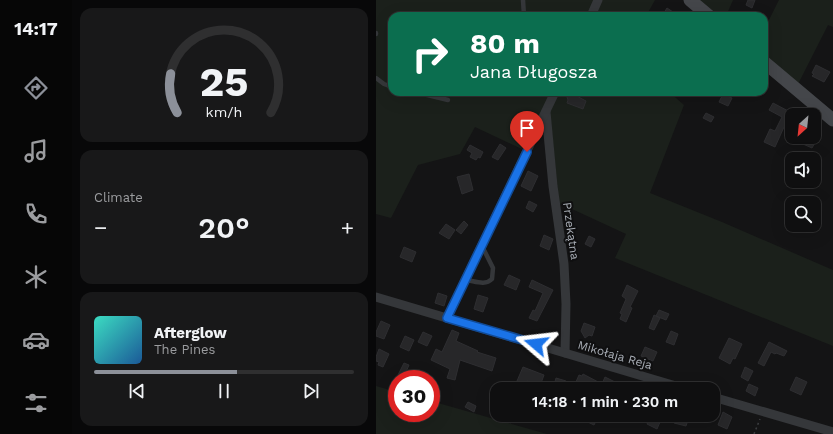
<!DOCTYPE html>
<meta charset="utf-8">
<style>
body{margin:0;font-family:"Work Sans",sans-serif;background:#181819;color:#f1f3f6;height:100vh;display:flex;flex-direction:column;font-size:15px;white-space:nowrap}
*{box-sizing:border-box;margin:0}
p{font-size:13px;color:#9b9c9f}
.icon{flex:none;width:22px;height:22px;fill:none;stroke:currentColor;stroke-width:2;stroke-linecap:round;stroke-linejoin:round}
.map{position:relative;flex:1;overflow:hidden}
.panel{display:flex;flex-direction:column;gap:8px;padding:8px;background:#080809;width:304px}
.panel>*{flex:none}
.banner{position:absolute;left:12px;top:12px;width:380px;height:84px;border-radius:12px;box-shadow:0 4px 16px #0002,0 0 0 1px #2f2f30;background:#0b6e4f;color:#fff;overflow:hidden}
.needle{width:26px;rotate:207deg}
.fabs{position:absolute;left:409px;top:108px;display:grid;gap:8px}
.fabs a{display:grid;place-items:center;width:36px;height:36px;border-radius:8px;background:#0f0f10;box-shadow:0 4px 16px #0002,0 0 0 1px #2f2f30;font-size:20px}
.speed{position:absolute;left:12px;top:370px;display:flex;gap:8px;font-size:20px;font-weight:700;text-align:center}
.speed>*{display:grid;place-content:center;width:52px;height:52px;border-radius:50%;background:#0f0f10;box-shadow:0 4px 16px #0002,0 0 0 1px #2f2f30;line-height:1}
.speed .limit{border:6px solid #d22;background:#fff;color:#111}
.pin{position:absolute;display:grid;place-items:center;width:34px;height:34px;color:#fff;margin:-41px -17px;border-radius:50% 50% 50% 0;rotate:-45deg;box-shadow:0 0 4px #0007}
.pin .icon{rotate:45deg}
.me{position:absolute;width:44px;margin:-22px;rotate:287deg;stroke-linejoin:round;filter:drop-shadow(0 0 3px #0008)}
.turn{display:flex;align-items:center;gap:14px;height:84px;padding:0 16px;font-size:18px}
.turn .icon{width:52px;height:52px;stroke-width:2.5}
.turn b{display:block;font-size:28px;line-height:34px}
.big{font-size:30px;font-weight:600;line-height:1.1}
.panel .widget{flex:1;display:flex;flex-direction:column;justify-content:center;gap:6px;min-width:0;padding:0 14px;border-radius:12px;background:#181819}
.panel .dial{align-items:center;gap:0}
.dial svg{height:104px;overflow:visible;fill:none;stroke:#2f2f30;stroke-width:7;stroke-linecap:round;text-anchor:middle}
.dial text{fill:#f1f3f6;stroke:none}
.song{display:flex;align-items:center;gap:12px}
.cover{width:48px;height:48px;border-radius:6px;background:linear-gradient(135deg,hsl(170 70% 55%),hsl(210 70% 35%))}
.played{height:4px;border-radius:2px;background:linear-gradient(90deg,#8c9099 55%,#2f2f30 55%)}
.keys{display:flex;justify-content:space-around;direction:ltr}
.heat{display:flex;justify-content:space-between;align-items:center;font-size:22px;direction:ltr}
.trip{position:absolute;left:114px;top:382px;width:230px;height:40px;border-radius:12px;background:#0f0f10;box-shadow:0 4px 16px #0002,0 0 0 1px #2f2f30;font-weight:600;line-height:40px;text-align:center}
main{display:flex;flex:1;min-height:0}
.tab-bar{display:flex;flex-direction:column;width:72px;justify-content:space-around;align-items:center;background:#060606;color:#9b9c9f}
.tab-bar .icon{width:28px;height:28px}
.tab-bar .on{color:#8c9099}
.tab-bar b{font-size:18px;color:#f1f3f6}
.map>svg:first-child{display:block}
.green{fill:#1b201b}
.building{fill:#272729;stroke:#2e2e31}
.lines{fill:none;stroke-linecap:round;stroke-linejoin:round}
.path{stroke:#3c3e41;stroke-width:1.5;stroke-dasharray:2 3;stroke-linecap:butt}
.lane{stroke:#35373a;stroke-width:4.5}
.street{stroke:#35373a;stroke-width:9}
.secondary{stroke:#44464a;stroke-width:13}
.route-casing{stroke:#114b97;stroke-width:10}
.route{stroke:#1a73e8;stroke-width:7}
.labels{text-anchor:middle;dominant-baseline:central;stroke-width:4;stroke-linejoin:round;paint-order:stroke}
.street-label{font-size:12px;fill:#a7acb4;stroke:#0f0f10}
</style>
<main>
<nav class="tab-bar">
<b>14:17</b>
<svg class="icon on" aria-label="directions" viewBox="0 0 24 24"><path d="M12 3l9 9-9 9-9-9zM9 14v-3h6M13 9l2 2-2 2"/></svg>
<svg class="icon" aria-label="music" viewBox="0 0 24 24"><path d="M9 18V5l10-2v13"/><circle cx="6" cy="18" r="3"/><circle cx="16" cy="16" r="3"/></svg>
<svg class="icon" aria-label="phone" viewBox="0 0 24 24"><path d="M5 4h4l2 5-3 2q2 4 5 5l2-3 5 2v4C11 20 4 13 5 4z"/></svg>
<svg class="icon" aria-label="climate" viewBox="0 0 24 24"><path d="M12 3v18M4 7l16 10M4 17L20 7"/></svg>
<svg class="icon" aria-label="car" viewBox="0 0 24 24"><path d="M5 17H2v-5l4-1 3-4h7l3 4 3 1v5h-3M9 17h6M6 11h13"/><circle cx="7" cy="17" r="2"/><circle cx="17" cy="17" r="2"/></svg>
<svg class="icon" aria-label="filters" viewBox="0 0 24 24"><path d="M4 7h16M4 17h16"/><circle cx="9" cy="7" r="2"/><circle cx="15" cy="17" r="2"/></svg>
</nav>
<section class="panel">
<div class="widget dial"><svg viewBox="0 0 100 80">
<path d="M14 69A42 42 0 1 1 86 69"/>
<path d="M14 69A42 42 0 0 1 9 39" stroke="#8c9099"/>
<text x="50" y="56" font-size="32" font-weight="700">25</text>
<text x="50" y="72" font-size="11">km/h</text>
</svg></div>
<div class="widget"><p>Climate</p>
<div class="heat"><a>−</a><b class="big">20°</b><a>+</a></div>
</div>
<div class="widget">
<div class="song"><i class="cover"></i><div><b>Afterglow</b><p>The Pines</p></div></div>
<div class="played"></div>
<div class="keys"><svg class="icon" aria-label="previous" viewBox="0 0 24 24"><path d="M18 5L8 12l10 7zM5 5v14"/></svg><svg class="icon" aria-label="pause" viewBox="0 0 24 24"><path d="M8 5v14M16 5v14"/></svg><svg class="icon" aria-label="next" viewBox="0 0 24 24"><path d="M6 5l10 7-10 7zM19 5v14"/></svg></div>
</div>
</section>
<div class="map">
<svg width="457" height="434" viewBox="0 0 457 434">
<rect width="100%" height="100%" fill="#141415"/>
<!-- green -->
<g class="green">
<path d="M0 0H219L211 16H16V92H177L150 151 99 127 84 154 42 165 15 218 0 214Z"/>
<path d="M225 0H279L270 16H217Z"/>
<path d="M312 0H357L350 16H332Z"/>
<path d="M403 0H457V27L452 25 419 90 388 64V30Z"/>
<path d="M182 92H293L308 105 274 193 346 222 457 270V346L239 258 250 234 183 203 174 112Z"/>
<path d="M0 386 21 392V413H55V401L171 434H0Z"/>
</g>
<!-- building -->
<g class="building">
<path d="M372 0H379L376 8 370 5Z"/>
<path d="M291 8 303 16H286Z"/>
<path d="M440 65 454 72 448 82 436 76 438 74 436 73Z"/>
<path d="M195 93 210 101 207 109 191 103 192 100 191 97 194 96Z"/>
<path d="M347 94 356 98 352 106 343 102Z"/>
<path d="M397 103 416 113V131L408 127 399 147 388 142 394 129 399 131 406 117 393 110Z"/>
<path d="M330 113 338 117 335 122 327 118Z"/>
<path d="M431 137H442L436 148 427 144Z"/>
<path d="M124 144 130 148 122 160 116 157Z"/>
<path d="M94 145 107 152 104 158 102 157 100 160 94 157 96 153 91 150Z"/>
<path d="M152 171 162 176 155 191 145 186Z"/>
<path d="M93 174 97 190 86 194 81 177Z"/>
<path d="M153 201 161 205 157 212 150 208Z"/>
<path d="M88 221 92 225 85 234 80 230Z"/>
<path d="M70 224 79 230 73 239 63 233Z"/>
<path d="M168 235 177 239 173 250 164 246Z"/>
<path d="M213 236 219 239 215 247 209 244Z"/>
<path d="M28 247 40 252 36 262 24 257Z"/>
<path d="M133 275 144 280 140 290 128 285Z"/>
<path d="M156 280 177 290 161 321 153 318 157 310 159 311 167 293 153 287Z"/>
<path d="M251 285 262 291 254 307 256 308 250 322 244 319 246 314 244 313 250 299 246 296Z"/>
<path d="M62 293 71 296 68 306 59 303Z"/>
<path d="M102 295 112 298 107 312 98 309Z"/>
<path d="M283 310 293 314 290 320 280 316Z"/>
<path d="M278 315 284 318 278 330 273 328Z"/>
<path d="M5 321 14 325 8 339 0 336V332Z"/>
<path d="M208 323 219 327 216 336 213 335 209 338 205 331Z"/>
<path d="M76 330 83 333 80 341 102 351 101 352 120 358 116 371 84 360 79 380 71 378 74 369 55 360 60 349 66 352Z"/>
<path d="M295 331 302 334 298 345 290 342Z"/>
<path d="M47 332 56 336 51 346 42 342Z"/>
<path d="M29 336 38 340 33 351 24 347Z"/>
<path d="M353 338 366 344 359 359 357 358 354 364 343 358Z"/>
<path d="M393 342 411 351 408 356 400 353 399 354 395 352 388 366 382 363Z"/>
<path d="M269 347 281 352 277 361 265 356Z"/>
<path d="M3 349 13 354 7 367 2 365 3 362 0 361V357Z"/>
<path d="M28 363 33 365 27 379H20Z"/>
<path d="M147 367 168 375 164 386 151 381 149 384 141 381Z"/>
<path d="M369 367 377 371 372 381 365 377Z"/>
<path d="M207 374 226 384 229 377 239 382 235 389H236H201L203 386 199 384 203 375 206 376Z"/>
<path d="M420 377 431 382 425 395 414 390Z"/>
<path d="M180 378 190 381 188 389H177Z"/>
<path d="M373 384 382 388 379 396 370 391Z"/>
<path d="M92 402 100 406 98 412 89 407Z"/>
<path d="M347 412 356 417 351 429 342 425Z"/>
<path d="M120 415H139L135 423Z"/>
<path d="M197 415H223L218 425Z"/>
<path d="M275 415H287L281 429 271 424Z"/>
<path d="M300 415 313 417 310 426 298 423Z"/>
</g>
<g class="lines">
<!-- path -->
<path class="path" d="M378 434 384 419"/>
<!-- lane -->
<g class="lane">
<path d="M147 0 148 16"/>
<path d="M0 33V34"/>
<path d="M0 78 8 84 16 87"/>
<path d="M39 92 72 100"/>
<path d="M90 280C99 281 109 286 116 279L117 268 106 246"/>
</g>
<!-- street -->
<g class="street">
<path d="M215 16 222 0"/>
<path d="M170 112 177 186 188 264 190 304 189 353"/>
<path d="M0 297 310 389"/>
<path d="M71 318 179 92"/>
<path d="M337 397 457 432"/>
</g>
<!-- secondary -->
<g class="secondary">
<path d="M314 0 333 16"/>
<path d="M388 62 457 120"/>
</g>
</g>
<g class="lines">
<defs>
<path id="route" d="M151 152 71 318 160 344"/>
</defs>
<!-- route casing -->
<use href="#route" class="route-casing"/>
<!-- route -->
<use href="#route" class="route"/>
</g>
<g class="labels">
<!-- street labels -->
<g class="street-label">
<text transform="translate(195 231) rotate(82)">Przekątna</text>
<text transform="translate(239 355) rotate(16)">Mikołaja Reja</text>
</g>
</g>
</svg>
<div class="fabs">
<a><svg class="needle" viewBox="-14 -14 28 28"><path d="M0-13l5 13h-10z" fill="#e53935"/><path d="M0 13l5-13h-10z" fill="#9b9c9f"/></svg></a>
<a><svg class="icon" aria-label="sound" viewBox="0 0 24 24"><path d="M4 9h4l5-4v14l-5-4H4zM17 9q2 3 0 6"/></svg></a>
<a><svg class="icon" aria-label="search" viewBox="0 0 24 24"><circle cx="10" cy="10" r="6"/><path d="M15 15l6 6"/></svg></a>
</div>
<div class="speed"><div class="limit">30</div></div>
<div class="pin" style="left:151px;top:152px;background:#d93025"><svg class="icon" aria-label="arrive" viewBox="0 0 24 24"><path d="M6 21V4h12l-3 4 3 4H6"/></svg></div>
<svg class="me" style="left:160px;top:344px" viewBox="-20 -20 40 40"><path d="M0-17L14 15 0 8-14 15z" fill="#1a73e8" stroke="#fff" stroke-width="4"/></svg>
<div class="trip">14:18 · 1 min · 230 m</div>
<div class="banner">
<div class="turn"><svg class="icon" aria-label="right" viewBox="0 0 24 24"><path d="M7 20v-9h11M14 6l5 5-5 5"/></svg><div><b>80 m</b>Jana Długosza</div></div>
</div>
</div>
</main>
